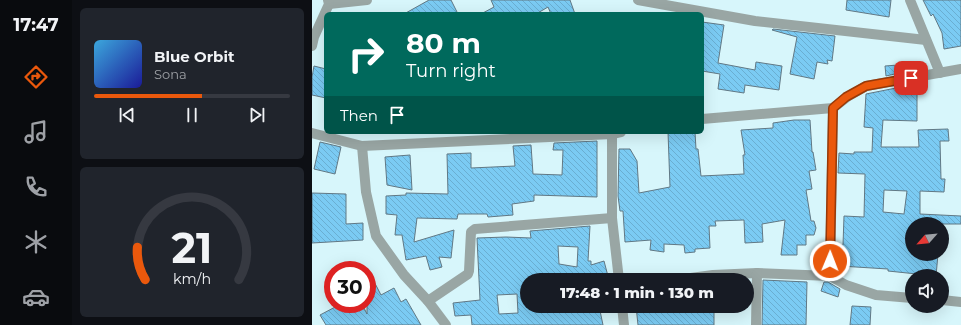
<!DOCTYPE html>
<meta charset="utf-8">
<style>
body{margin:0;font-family:Montserrat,sans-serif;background:#20242c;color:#f1f3f6;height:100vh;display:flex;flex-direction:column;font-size:15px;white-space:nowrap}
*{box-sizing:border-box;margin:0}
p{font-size:13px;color:#9ea1a6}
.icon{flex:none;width:22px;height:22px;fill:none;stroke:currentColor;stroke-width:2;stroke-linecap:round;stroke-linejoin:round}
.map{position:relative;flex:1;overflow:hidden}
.drawer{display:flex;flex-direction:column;gap:8px;padding:8px;background:#0d0f14;width:240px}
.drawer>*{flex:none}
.guide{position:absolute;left:12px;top:12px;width:380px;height:122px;border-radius:6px;box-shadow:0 4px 16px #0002;background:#00695c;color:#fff;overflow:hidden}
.needle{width:26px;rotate:243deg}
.buttons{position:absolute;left:593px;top:217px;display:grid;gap:8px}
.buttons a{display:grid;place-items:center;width:44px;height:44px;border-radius:50%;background:#171b24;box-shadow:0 4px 16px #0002;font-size:20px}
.speed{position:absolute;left:12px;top:261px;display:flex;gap:8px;font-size:20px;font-weight:700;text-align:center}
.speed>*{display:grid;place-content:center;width:52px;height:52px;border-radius:50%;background:#171b24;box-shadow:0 4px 16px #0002;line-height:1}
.speed .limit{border:6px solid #d22;background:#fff;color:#111}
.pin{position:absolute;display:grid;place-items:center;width:34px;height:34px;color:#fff;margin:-17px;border-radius:8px;box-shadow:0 2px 6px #0006}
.me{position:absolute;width:44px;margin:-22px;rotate:1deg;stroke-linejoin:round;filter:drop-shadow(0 0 3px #0008)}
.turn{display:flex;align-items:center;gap:14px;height:84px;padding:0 16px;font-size:18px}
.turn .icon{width:52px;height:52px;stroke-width:2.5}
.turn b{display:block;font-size:28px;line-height:34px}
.then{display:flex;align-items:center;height:38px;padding:0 16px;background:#0003;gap:8px;font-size:15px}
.drawer .card{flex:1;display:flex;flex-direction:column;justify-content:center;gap:6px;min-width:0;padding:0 14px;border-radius:6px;background:#20242c}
.drawer .dial{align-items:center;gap:0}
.dial svg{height:104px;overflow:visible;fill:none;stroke:#363941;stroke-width:7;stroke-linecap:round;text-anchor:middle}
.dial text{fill:#f1f3f6;stroke:none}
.song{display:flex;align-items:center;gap:12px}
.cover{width:48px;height:48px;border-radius:6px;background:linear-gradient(135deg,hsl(200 70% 55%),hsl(240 70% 35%))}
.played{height:4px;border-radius:2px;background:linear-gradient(90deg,#ea580c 55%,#363941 55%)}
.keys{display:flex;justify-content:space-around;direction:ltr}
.trip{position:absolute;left:208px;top:273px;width:234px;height:40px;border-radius:20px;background:#171b24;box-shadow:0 4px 16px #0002;font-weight:800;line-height:40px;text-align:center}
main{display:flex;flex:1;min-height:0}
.tab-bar{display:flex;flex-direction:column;width:72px;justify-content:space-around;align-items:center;background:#090b0e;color:#9ea1a6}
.tab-bar .icon{width:28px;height:28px}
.tab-bar .on{color:#ea580c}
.tab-bar b{font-size:18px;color:#f1f3f6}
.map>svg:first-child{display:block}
.building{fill:url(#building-back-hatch);stroke:#617884;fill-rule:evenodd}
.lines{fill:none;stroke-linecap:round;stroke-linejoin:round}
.minor{stroke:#99a6a4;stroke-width:10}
.route-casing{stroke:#983908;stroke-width:10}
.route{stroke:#ea580c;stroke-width:7}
</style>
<main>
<nav class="tab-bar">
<b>17:47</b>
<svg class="icon on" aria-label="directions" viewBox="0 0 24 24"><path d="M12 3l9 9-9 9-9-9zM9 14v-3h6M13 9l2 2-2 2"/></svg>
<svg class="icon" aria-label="music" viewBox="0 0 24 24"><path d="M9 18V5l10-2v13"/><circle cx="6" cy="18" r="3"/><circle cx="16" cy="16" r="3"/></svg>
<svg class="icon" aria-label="phone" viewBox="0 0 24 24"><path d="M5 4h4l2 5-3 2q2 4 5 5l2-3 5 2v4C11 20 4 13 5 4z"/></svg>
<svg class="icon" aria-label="climate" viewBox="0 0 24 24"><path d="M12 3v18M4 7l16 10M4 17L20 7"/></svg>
<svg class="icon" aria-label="car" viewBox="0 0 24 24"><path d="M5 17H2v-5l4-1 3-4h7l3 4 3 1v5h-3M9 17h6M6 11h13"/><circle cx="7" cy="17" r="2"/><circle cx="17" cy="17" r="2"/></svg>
</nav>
<section class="drawer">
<div class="card">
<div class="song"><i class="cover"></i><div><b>Blue Orbit</b><p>Sona</p></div></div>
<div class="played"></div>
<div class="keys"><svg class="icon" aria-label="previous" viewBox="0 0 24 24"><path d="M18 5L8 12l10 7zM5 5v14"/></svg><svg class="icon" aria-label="pause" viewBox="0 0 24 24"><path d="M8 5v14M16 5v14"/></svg><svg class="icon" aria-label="next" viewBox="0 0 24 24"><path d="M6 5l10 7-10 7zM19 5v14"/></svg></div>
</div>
<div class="card dial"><svg viewBox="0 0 100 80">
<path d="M14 69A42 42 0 1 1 86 69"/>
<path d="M14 69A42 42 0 0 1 8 44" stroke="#ea580c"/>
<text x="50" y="56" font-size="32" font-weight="700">21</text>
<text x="50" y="72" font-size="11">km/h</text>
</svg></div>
</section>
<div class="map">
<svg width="649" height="325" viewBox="0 0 649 325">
<defs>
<pattern id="building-back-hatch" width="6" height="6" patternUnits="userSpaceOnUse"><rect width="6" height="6" fill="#7bcbf3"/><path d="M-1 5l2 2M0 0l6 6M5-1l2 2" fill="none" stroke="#6aaed1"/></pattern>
</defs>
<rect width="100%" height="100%" fill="#d7f6fb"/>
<!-- building -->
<g class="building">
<path d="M117 0H139L146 14H92Z"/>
<path d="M179 0H258L263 14H239L236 7 224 14H169L182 7Z"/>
<path d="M535 0H579L577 17 534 10Z"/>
<path d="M611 0H649V46L632 49 630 33 621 14 619 16Z"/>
<path d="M390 22 412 25 406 63 443 70 444 62 470 66 467 90 433 85 432 93 406 89 408 74 390 71Z"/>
<path d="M461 29 523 36 520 61 515 60 516 64 505 62 502 79 478 74 485 37 460 30Z"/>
<path d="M586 65 587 73 574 76 573 66Z"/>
<path d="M2 66 14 69V98L0 95V77Z"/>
<path d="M599 85H605V121L571 120 569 147H607L606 130 636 129 637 141H628L629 179H633L632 192 608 191V214L649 216V224H600V254H626L624 276 576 271V269L528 266V245H531L532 216 552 217 553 174 526 173 527 153 542 154V152H560L561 128 552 127 554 94ZM572 190 595 191 592 214 571 212Z"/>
<path d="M482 120H498L500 152H501L504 170 497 171 500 189 494 190 499 221H502L504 228 502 235H494V245H485V255H469L473 220 450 224 451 242 433 243 432 220 403 221 404 226H397L398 248 383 249V252L373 253 372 245 352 244V252L338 250 339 240 313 242 311 211H308L306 196 307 149H318L325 161 327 193 358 187 356 132H383L384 149H386L389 176 432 174 431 155H433L429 130 461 128V123Z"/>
<path d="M285 141V197L222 195V201L200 204 201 215 176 217 175 214H146L145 219 105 218 102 242 142 230 139 258 127 257 130 267 118 270 114 256 94 260 90 235H83L85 215 74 214V196L94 195V193L136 194 135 154 159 153V168L203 166 201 146 219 145 221 174 250 175 251 150H241L242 143Z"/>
<path d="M8 142 29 147 23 174 2 169Z"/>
<path d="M98 155 100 190 75 185 73 157Z"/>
<path d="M0 193 34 194V224L51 223V240L0 243Z"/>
<path d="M278 226 276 261H279V265L292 261 297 280H213L214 306H260L263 312 287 306 291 325H160L159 315 143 316 141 303 168 300 165 238 194 237 219 238 218 231ZM246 246 266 247 265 267 247 264ZM205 294 206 313 187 314 185 295Z"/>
<path d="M55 268 69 295 82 288 89 302 94 299 109 325H14L8 315 27 305 30 310 42 304H50L55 314Z"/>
<path d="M451 280 495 282 494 325H450Z"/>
<path d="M512 282H516L528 289 526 297 509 291Z"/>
<path d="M324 306H370V310L390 308V306H402V325H326Z"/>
<path d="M540 306 559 307 558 325H538Z"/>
</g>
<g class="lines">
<!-- minor -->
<g class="minor">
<path d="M326 0 443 21 614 40"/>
<path d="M598 0 628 73"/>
<path d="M17 4 55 0"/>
<path d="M0 46 2 37 17 4 16 0"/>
<path d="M390 119 521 108 535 97 554 86 649 69"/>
<path d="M0 133 50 146 300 134 309 132"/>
<path d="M300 134V218L307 280"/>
<path d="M50 146 54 192 64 236 92 275 116 301 134 325"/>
<path d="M518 276 521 108"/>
<path d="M364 280 401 275 445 273 518 276 534 285 564 295 600 298"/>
<path d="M630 300 649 302"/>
<path d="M116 301 156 274 157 271 159 232 163 229 300 218"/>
<path d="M310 306 312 325"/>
<path d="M444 325 445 273"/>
</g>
</g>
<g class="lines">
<defs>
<path id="route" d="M518 261 521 108 534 97 554 86 599 78"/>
</defs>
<!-- route casing -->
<use href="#route" class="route-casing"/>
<!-- route -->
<use href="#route" class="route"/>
</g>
</svg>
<div class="buttons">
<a><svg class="needle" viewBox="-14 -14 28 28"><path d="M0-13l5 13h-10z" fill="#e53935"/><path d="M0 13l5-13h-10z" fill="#9ea1a6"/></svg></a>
<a><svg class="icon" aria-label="sound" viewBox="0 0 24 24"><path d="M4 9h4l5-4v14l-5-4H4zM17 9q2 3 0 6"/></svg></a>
</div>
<div class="speed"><div class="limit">30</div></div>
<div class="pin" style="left:599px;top:78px;background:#d93025"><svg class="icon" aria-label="arrive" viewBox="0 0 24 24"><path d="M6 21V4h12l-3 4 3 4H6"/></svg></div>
<svg class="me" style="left:518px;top:261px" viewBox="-20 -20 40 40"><circle r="17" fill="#ea580c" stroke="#fff" stroke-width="3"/><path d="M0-11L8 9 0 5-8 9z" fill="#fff"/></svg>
<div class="trip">17:48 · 1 min · 130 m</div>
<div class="guide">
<div class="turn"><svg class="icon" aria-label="right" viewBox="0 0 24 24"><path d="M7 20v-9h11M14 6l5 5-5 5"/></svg><div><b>80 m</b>Turn right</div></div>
<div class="then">Then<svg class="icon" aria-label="arrive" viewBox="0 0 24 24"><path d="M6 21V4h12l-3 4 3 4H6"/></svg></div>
</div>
</div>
</main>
